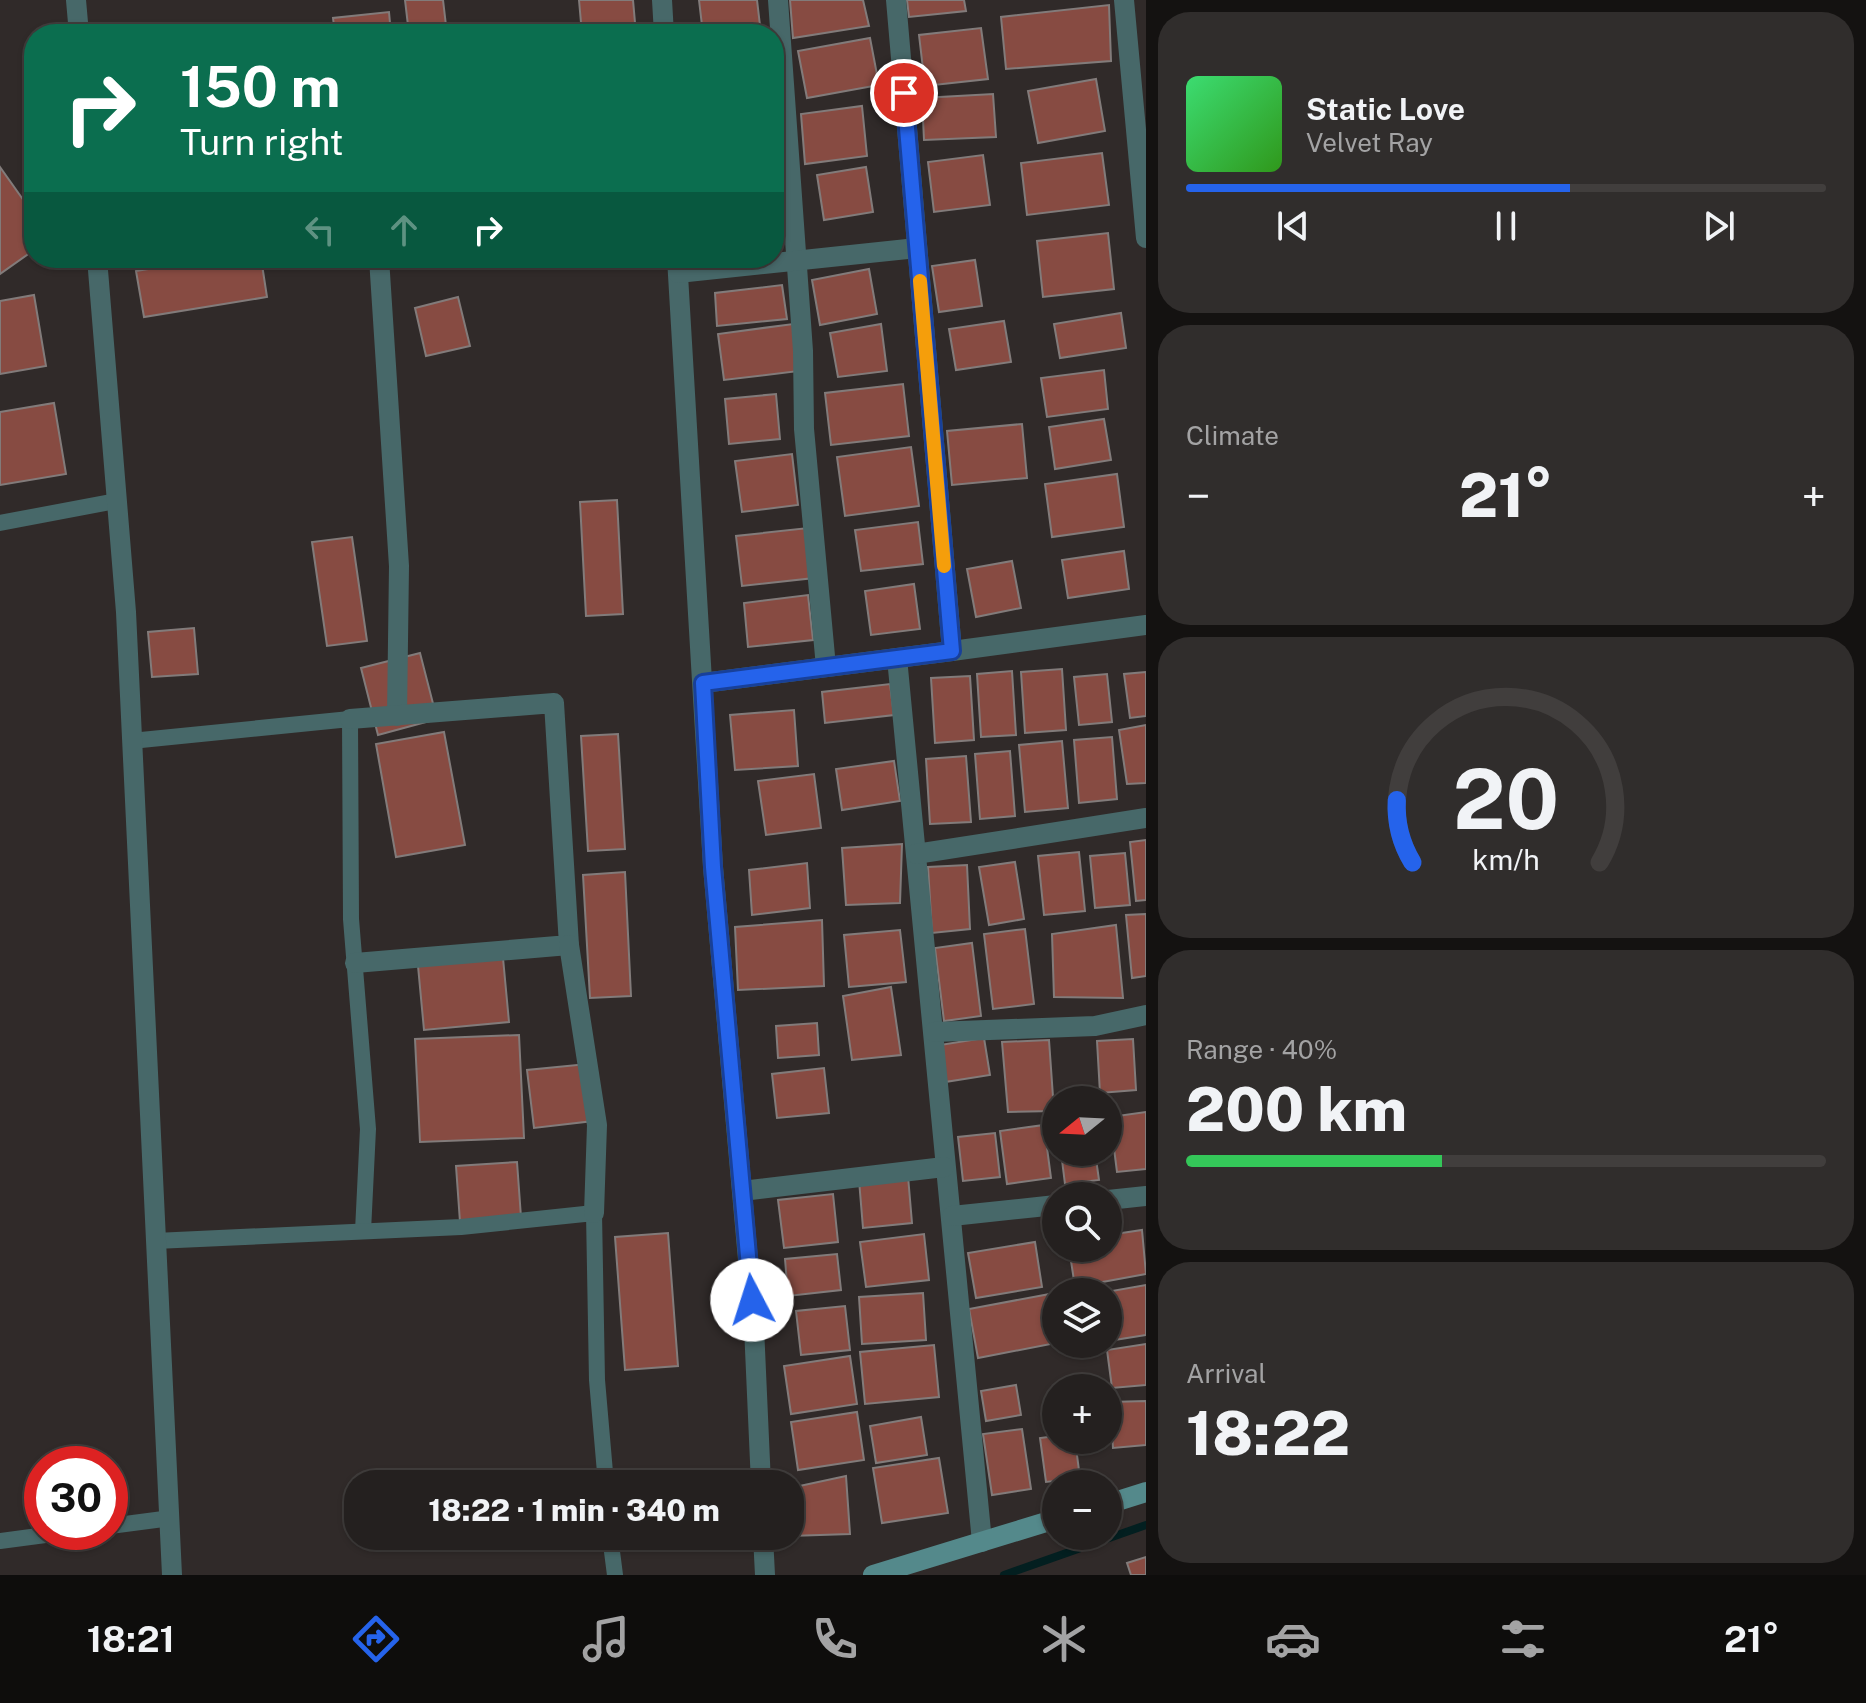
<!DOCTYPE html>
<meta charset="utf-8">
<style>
body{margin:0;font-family:"Public Sans",sans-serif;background:#302d2c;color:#f1f3f6;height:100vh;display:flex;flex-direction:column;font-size:30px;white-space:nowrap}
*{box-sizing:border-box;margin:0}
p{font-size:26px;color:#a3a3a4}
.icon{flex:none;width:44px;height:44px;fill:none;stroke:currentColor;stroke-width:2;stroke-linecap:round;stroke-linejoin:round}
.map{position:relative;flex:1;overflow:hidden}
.details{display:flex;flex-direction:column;gap:12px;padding:12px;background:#141211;width:720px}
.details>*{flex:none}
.hud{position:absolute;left:24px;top:24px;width:760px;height:244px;border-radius:32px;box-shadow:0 2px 6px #0004,0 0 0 2px #413e3d;background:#0b6e4f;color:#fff;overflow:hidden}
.needle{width:52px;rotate:252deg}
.controls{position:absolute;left:1042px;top:1086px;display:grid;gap:16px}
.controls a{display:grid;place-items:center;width:80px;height:80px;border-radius:50%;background:#24201f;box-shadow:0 2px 6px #0004,0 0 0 2px #413e3d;font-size:40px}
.speed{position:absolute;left:24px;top:1446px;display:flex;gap:16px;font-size:40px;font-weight:700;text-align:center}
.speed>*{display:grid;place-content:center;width:104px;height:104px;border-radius:50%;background:#24201f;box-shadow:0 2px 6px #0004,0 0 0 2px #413e3d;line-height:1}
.speed .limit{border:12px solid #d22;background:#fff;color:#111}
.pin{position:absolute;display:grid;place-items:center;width:68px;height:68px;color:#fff;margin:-34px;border:4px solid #fff;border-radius:50%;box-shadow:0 2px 8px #0007}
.me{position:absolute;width:88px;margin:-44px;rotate:355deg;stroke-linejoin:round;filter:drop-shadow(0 0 6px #0008)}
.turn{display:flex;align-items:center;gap:28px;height:168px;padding:0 24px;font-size:36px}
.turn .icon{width:104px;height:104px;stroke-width:2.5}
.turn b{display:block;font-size:56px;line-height:68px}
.lanes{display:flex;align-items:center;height:76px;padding:0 24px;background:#0003;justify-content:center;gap:40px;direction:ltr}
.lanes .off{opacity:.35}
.big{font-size:60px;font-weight:800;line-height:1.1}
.details .tile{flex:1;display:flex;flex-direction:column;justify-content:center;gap:12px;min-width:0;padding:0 28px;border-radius:32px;background:#302d2c}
.details .dial{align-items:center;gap:0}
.dial svg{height:208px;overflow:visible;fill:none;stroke:#413e3d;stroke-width:7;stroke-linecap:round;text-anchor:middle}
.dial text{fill:#f1f3f6;stroke:none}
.song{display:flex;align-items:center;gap:24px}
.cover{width:96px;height:96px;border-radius:12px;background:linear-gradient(135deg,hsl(140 70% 55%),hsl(110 70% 35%))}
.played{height:8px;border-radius:4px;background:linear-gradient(90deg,#2563eb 60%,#413e3d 60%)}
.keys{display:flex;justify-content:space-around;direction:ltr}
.heat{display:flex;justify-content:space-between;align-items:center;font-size:44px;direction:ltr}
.charge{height:12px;border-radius:6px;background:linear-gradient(90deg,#34c759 40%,#413e3d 0)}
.trip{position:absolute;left:344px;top:1470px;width:460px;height:80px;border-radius:32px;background:#24201f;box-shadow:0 2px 6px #0004,0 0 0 2px #413e3d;font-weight:800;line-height:80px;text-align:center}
.dock{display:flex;height:128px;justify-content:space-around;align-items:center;background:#0e0d0c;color:#a3a3a4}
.dock .icon{width:56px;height:56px}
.dock .selected{color:#2563eb}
.dock b{font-size:36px;color:#f1f3f6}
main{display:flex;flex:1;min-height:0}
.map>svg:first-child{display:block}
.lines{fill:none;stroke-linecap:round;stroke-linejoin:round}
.stream{stroke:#031f20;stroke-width:8}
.building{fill:#874b42;stroke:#827b7a;stroke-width:2}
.lane{stroke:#476869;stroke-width:16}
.street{stroke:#476869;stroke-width:20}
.secondary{stroke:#54898b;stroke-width:20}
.route-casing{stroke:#184099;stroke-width:20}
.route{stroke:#2563eb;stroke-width:14}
.slow{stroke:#f59e0b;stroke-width:14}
</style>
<main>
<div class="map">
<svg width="1146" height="1575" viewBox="0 0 1146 1575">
<rect width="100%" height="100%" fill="#302a29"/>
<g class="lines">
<!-- stream -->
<path class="stream" d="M1004 1575 1146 1525"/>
</g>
<!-- building -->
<g class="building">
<path d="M405 0H443L447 34H409Z"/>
<path d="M579 0H633L636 34H582Z"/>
<path d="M699 0H757L761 34H703Z"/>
<path d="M790 0H863L869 26 793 38Z"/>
<path d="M907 0H964L966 11 909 17Z"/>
<path d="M1109 5 1111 61 1006 69 1001 17Z"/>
<path d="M389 12 391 34H335L333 18Z"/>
<path d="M981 28 988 79 925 86 919 35Z"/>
<path d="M870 38 879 85 807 98 798 51Z"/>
<path d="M1096 79 1105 131 1038 143 1028 91Z"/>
<path d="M993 94 996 137 924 140 922 98Z"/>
<path d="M862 106 867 156 805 164 801 114Z"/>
<path d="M1102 153 1109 205 1027 215 1021 163Z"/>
<path d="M983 155 990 205 934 212 928 162Z"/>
<path d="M0 167 34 215V250L0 274Z"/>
<path d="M866 167 873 212 824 220 817 175Z"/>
<path d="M774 188 783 224 774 226Z"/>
<path d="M1108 233 1114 289 1043 297 1037 241Z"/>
<path d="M216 258H261L267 297 144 317 136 271Z"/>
<path d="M975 260 982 306 939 312 932 266Z"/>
<path d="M869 269 877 314 820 325 812 280Z"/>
<path d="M782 285 787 319 717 326 715 293Z"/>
<path d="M34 295 46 366 0 374V301Z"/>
<path d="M458 297 470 346 426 356 415 308Z"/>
<path d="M1121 313 1126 348 1060 358 1054 324Z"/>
<path d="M1004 321 1011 362 956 370 949 329Z"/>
<path d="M793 324 799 371 724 380 718 334Z"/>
<path d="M881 324 887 371 838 377 830 333Z"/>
<path d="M1104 370 1108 409 1047 417 1041 378Z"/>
<path d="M903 384 909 436 831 445 825 393Z"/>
<path d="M776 394 780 439 729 444 725 399Z"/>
<path d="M54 403 66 474 0 485V412Z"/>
<path d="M1104 419 1111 460 1055 469 1049 427Z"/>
<path d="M1022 424 1027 478 952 485 947 431Z"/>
<path d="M911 447 919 506 845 516 837 457Z"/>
<path d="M792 454 798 505 742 512 735 461Z"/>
<path d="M1117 474 1124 527 1052 537 1045 484Z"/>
<path d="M617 500 623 614 586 616 580 502Z"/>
<path d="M918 522 923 564 861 571 855 530Z"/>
<path d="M808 528 814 578 742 586 736 536Z"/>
<path d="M352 537 367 641 327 646 312 542Z"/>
<path d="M1124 551 1129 589 1068 598 1062 560Z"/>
<path d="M1012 561 1021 608 976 617 967 569Z"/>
<path d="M914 584 920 629 871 635 865 591Z"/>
<path d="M808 595 813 640 748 647 744 603Z"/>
<path d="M194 628 198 674 152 677 148 632Z"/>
<path d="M420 653 437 719 378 735 361 668Z"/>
<path d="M1062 669 1066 730 1025 733 1021 672Z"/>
<path d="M1012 671 1016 735 981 737 977 674Z"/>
<path d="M1146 672V716L1130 718 1124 674Z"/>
<path d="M1107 674 1112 722 1079 725 1074 677Z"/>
<path d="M970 676 974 740 935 743 931 678Z"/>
<path d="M890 684 894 715 825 723 822 692Z"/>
<path d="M794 710 798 766 735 770 730 715Z"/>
<path d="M1146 725V783L1127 784 1119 730Z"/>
<path d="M444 732 465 845 396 857 376 744Z"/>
<path d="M618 734 625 849 588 851 581 736Z"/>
<path d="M1112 737 1117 799 1079 803 1074 740Z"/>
<path d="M1062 741 1068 808 1025 812 1019 745Z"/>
<path d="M1010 751 1015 816 980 819 975 754Z"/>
<path d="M966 756 971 822 930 824 926 759Z"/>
<path d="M894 761 900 801 842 810 836 769Z"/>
<path d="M814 774 821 828 766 835 758 781Z"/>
<path d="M1146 840V900L1136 901 1130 842Z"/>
<path d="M902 844 900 903 846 905 842 848Z"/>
<path d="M1079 852 1085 911 1044 915 1038 856Z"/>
<path d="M1125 853 1130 905 1095 908 1090 856Z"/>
<path d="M1015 862 1024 919 989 925 979 867Z"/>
<path d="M807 863 810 908 752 915 749 870Z"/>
<path d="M967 865 970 929 932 933 928 867Z"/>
<path d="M625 872 631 996 590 998 583 875Z"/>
<path d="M1146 914V976L1132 978 1126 915Z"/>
<path d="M822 920 824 986 738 990 735 927Z"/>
<path d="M1116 925 1123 998 1054 997 1052 934Z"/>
<path d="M1025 929 1034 1004 993 1009 984 934Z"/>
<path d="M900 930 906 982 849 987 844 935Z"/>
<path d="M972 943 981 1016 944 1021 935 948Z"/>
<path d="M503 958 509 1022 424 1030 418 966Z"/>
<path d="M891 987 901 1055 852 1060 843 996Z"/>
<path d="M817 1023 819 1055 778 1058 776 1026Z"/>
<path d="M519 1035 524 1138 420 1142 415 1039Z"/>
<path d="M984 1038 990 1075 945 1082 940 1045Z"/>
<path d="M1133 1039 1136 1090 1100 1093 1097 1041Z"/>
<path d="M1049 1040 1054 1111 1008 1112 1002 1042Z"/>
<path d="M587 1064 593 1121 534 1128 527 1070Z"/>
<path d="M824 1068 829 1113 777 1118 772 1074Z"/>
<path d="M1146 1112V1169L1117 1172 1110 1117Z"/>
<path d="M1044 1125 1051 1178 1007 1184 1000 1131Z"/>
<path d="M995 1133 1000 1177 963 1181 958 1137Z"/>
<path d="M1061 1152H1095L1099 1180 1065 1184Z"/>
<path d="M517 1162 521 1217 460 1222 456 1166Z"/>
<path d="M908 1176 912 1223 863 1228 859 1180Z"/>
<path d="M833 1194 838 1242 784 1248 778 1200Z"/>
<path d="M1142 1230 1146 1274 1075 1287 1069 1248H1108V1235Z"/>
<path d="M668 1233 678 1366 625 1370 615 1237Z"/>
<path d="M924 1234 929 1280 866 1287 860 1242Z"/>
<path d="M1035 1242 1042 1287 976 1298 968 1253Z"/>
<path d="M837 1254 841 1290 788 1296 785 1259Z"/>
<path d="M1146 1285V1335L1108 1341 1106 1292Z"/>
<path d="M923 1293 926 1340 862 1344 859 1297Z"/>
<path d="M1055 1293 1056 1343 978 1358 969 1309Z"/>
<path d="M845 1306 850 1350 801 1355 796 1311Z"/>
<path d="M1146 1344V1385L1112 1388 1107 1350Z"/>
<path d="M934 1345 939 1397 865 1404 860 1352Z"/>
<path d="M850 1356 857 1404 791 1414 784 1366Z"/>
<path d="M1016 1385 1021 1415 986 1421 981 1391Z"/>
<path d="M1146 1401V1445L1113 1448 1110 1402Z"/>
<path d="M857 1412 864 1460 798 1470 791 1422Z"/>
<path d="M921 1417 927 1455 876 1463 870 1426Z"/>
<path d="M1022 1429 1031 1489 992 1495 983 1434Z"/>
<path d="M1056 1436V1440H1075L1080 1478 1046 1482 1040 1438Z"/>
<path d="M939 1458 948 1513 882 1523 873 1468Z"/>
<path d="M846 1476 850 1534 790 1536V1488Z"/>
<path d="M1146 1557V1575H1131L1127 1563Z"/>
</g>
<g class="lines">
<!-- lane -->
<g class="lane">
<path d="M0 523 116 501"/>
<path d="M131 741 350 719 351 919 368 1129 363 1231"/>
<path d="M155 1241 461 1227 594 1213 597 1380 606 1484"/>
<path d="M110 1526 171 1518"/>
<path d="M610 1536 615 1575"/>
<path d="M0 1541 68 1532"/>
</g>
<!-- street -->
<g class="street">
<path d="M76 0 79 34"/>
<path d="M662 0 664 34"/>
<path d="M778 0 803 351 804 429 826 667"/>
<path d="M896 0 952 651 897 658 982 1542"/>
<path d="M1124 0 1146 238"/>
<path d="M97 258 126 612 172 1575"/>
<path d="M379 258 399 566 397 716"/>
<path d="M677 258 713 867 754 1327 761 1484"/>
<path d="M678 273 917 248"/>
<path d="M952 651 1146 625"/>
<path d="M703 683 897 658"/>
<path d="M350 719 554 703 569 945 355 963"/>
<path d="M916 854 1146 818"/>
<path d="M569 945 597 1125 594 1213"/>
<path d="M934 1032 1095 1026 1146 1015"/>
<path d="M742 1191 944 1167"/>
<path d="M1108 1200 1146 1196"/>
<path d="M952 1216 1056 1205"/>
<path d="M763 1536 765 1575"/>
</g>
<!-- secondary -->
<g class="secondary">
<path d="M1108 1504 1146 1492"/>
<path d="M873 1575 1056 1519"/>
</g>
</g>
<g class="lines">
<defs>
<path id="route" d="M752 1300 713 867 703 683 952 651 904 93"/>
</defs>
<!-- route casing -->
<use href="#route" class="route-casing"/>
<!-- route -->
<use href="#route" class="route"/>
<!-- slow -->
<path class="slow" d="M920 281 944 566"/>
</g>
</svg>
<div class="controls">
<a><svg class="needle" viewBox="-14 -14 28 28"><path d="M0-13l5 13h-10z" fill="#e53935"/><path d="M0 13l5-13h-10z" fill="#a3a3a4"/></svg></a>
<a><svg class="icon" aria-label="search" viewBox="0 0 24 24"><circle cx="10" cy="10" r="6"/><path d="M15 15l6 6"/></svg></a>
<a><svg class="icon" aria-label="layers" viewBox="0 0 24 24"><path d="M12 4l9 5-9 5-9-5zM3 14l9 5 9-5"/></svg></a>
<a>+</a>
<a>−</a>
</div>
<div class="speed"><div class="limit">30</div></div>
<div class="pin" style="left:904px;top:93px;background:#d93025"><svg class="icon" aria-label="arrive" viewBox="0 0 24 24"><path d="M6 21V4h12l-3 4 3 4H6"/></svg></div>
<svg class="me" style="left:752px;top:1300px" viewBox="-20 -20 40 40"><circle r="19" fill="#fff"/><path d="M0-13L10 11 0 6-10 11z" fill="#2563eb"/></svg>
<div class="trip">18:22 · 1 min · 340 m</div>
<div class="hud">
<div class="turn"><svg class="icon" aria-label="right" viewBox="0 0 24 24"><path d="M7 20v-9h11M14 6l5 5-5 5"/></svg><div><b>150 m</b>Turn right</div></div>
<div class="lanes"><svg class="icon off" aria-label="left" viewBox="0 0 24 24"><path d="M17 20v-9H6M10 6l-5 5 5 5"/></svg><svg class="icon off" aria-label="ahead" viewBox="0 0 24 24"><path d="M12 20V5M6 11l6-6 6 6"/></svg><svg class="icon" aria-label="right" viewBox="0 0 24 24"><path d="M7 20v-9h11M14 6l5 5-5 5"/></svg></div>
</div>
</div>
<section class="details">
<div class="tile">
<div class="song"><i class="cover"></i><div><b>Static Love</b><p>Velvet Ray</p></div></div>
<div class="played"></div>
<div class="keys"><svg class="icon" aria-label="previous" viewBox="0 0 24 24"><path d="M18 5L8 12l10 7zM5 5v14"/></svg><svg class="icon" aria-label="pause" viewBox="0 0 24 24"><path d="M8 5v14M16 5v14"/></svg><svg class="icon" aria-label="next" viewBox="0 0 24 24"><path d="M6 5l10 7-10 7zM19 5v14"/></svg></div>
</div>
<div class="tile"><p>Climate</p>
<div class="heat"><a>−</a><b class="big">21°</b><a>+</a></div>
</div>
<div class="tile dial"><svg viewBox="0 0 100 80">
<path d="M14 69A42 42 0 1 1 86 69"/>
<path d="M14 69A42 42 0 0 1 8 45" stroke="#2563eb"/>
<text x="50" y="56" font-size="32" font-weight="700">20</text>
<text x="50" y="72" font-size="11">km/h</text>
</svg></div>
<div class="tile"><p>Range · 40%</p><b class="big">200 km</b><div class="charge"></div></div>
<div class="tile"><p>Arrival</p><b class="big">18:22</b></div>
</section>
</main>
<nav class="dock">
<b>18:21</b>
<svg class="icon selected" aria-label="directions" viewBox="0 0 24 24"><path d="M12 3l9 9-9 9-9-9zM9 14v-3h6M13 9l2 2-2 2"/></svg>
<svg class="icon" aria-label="music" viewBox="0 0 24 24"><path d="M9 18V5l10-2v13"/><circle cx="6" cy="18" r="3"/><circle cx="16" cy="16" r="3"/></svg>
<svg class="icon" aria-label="phone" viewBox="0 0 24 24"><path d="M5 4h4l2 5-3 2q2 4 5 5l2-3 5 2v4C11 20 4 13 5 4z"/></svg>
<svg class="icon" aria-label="climate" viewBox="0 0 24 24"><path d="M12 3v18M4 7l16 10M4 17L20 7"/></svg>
<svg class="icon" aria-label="car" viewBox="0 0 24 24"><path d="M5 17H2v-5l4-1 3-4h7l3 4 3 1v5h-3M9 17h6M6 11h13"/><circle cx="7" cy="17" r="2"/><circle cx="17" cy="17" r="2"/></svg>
<svg class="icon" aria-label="filters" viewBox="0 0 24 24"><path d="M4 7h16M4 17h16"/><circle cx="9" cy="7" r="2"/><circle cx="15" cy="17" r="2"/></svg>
<b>21°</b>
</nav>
